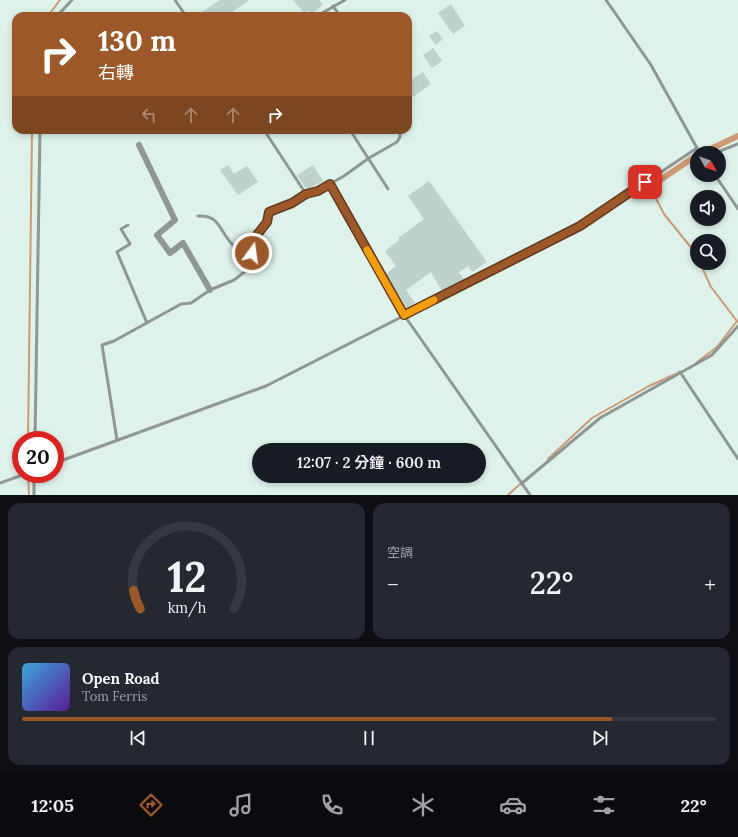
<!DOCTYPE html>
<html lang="zh-TW">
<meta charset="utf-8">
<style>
body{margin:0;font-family:Lora,"Noto Sans TC",serif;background:#242831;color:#f1f3f6;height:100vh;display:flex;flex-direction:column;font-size:15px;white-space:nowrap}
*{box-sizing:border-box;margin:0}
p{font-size:13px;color:#9ea1a6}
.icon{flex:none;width:22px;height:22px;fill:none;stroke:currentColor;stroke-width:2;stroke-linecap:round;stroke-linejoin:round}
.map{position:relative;height:495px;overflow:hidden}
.drawer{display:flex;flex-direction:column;gap:8px;padding:8px;background:#0d0f14;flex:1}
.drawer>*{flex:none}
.top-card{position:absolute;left:12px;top:12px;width:400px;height:122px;border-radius:12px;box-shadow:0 2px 6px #0003;background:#9c5829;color:#fff;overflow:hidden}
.needle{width:26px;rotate:130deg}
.controls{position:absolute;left:690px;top:146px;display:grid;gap:8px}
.controls a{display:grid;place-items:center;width:36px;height:36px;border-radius:50%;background:#171b24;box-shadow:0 2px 6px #0003;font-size:20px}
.speed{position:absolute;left:12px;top:431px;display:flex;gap:8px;font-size:20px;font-weight:700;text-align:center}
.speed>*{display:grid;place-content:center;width:52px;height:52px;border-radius:50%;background:#171b24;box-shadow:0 2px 6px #0003;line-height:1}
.speed .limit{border:6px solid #d22;background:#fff;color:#111}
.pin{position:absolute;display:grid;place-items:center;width:34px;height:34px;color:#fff;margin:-17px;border-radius:8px;box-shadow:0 2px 6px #0006}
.me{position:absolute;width:44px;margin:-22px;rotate:14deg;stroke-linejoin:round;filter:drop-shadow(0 0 3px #0008)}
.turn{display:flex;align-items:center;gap:14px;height:84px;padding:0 20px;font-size:18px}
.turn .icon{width:52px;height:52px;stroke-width:2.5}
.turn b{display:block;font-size:28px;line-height:34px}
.lanes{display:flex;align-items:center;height:38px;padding:0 20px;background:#0003;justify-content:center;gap:20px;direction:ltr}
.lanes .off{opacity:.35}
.big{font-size:30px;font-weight:600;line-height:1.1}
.drawer .widget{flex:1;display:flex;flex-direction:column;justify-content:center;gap:6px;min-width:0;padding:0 14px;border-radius:12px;background:#242831}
.drawer .dial{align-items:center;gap:0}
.dial svg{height:104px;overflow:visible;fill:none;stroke:#363941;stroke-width:7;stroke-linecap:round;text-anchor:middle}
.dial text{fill:#f1f3f6;stroke:none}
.song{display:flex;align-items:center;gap:12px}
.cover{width:48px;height:48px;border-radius:6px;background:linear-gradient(135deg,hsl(200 70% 55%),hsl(270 70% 35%))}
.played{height:4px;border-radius:2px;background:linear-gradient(90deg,#9c5829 85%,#363941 85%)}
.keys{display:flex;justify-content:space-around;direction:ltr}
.heat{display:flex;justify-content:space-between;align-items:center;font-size:22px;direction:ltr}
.drawer .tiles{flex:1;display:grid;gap:8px;grid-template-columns:1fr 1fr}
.widget:last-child{grid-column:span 2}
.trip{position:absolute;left:252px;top:443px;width:234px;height:40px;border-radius:20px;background:#171b24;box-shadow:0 2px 6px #0003;font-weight:600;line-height:40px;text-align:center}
.menu{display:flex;height:64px;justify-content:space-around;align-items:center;background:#090b0e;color:#9ea1a6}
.menu .icon{width:28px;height:28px}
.menu .active{color:#9c5829}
.menu b{font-size:18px;color:#f1f3f6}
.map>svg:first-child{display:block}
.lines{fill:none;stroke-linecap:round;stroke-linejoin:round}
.stream{stroke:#cf9875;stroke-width:2}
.canal{stroke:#cf9875;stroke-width:6}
.building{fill:#bed2cc}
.service{stroke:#8e9794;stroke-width:3}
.minor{stroke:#8e9794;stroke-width:6}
.route-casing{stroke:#65391b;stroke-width:10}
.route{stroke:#9c5829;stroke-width:7}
.slow{stroke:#f59e0b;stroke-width:7}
</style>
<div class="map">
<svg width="738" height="495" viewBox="0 0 738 495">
<rect width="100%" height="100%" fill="#ddf2eb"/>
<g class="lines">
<!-- stream -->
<g class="stream">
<path d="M48 16 60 0"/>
<path d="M650 187 664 214 693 250 697 257"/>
<path d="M696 363 717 347 737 321 711 287 700 263"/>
<path d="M28 440 32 130"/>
<path d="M548 459 592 418 649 386 680 372"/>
<path d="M28 474 29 495"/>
<path d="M508 495 519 485"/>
</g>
<!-- canal -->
<g class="canal">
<path d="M702 153 738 136"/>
<path d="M650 187 697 155"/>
</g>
</g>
<!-- building -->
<g class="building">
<path d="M220 0H249L227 16H196Z"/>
<path d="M293 0H319L323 5 311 14 308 10 304 13Z"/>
<path d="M451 4 465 26 453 34 438 13Z"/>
<path d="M437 31 443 39 436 45 429 36Z"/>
<path d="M433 48 442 61 432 68 423 55Z"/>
<path d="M423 72 431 84 413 97 408 89V82Z"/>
<path d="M228 165 234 174 247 166 258 182 238 195 220 170Z"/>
<path d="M313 165 323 181 307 190 297 175Z"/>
<path d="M429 181 487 262 472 272 468 266 459 272 464 280 443 293 431 272 406 290 415 303 407 308 385 275 396 266 385 251 399 240 398 238 424 219 408 196Z"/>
</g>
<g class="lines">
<!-- service -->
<g class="service">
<path d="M175 0 186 16"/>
<path d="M606 0 651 65 697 148"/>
<path d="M333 6 340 16"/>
<path d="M57 16 72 0"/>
<path d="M317 16 345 0"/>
<path d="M264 130 306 194"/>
<path d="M350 130 388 189"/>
<path d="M715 153 738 144"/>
<path d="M715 175 738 209"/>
<path d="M330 184 404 315 530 495"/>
<path d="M198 216C223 214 219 237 238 249 254 243 266 229 269 212L292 203 306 194 317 191 344 176 369 158 397 142 400 137V130"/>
<path d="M128 225 121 229 130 244 117 252 147 323"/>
<path d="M680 372 738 459"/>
<path d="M35 440 40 130"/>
<path d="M117 440 102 345 114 341 181 304 191 303 210 290 234 280 252 266 253 259 249 244"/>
<path d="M55 463 266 386 580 226 697 148 700 153"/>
<path d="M0 483 25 474"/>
<path d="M521 484 600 418 712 355 738 326"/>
<path d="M34 495V474"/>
</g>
<!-- minor -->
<path class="minor" d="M139 145 175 220 157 235 170 253 183 243 210 290"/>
</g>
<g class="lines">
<defs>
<path id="route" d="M252 253 250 244 267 222 269 212 292 203 306 194 318 191 330 184 404 315 580 226 645 182"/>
</defs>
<!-- route casing -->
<use href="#route" class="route-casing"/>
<!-- route -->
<use href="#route" class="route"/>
<!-- slow -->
<path class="slow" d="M367 250 404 315 434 300"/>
</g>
</svg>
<div class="controls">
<a><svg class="needle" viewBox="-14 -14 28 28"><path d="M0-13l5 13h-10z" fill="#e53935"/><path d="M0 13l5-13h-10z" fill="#9ea1a6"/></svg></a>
<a><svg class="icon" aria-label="sound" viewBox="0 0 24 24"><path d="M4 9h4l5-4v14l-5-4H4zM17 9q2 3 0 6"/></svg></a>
<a><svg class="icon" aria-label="search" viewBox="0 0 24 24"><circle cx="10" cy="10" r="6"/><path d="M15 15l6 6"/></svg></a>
</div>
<div class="speed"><div class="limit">20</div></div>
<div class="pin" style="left:645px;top:182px;background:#d93025"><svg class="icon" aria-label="arrive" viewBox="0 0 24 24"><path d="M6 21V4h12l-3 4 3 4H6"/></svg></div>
<svg class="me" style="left:252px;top:253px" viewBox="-20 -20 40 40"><circle r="17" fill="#9c5829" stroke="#fff" stroke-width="3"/><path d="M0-11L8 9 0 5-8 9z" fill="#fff"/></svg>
<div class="trip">12:07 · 2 分鐘 · 600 m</div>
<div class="top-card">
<div class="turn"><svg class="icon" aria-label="right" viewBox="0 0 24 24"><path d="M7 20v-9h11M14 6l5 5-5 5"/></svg><div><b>130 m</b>右轉</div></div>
<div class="lanes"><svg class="icon off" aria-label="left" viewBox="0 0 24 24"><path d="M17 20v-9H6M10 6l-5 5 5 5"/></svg><svg class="icon off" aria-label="ahead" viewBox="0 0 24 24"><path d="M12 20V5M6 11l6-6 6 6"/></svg><svg class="icon off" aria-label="ahead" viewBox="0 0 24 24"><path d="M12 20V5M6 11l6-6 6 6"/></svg><svg class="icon" aria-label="right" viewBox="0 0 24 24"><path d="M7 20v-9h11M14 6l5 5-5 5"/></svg></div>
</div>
</div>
<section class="drawer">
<div class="tiles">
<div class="widget dial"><svg viewBox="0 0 100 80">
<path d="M14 69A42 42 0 1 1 86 69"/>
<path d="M14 69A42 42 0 0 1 9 55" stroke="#9c5829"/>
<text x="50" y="56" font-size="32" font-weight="700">12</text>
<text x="50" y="72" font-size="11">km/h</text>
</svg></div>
<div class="widget"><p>空調</p>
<div class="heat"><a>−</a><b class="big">22°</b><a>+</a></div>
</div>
<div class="widget">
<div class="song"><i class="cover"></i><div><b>Open Road</b><p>Tom Ferris</p></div></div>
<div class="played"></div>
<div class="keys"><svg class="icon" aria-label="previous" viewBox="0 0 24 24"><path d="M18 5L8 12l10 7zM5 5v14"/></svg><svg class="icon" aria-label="pause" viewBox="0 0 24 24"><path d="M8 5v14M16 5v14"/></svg><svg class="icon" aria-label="next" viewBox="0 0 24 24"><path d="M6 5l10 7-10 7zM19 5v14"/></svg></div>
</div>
</div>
</section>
<nav class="menu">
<b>12:05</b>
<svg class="icon active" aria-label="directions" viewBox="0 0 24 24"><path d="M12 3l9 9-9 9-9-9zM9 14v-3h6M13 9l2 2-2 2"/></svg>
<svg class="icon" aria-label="music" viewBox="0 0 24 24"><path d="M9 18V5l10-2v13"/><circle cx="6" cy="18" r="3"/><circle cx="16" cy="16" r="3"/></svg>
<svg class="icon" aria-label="phone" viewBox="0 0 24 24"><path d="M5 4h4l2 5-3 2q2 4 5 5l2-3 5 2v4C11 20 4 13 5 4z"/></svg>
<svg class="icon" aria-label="climate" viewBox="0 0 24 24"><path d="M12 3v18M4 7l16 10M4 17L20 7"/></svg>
<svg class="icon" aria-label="car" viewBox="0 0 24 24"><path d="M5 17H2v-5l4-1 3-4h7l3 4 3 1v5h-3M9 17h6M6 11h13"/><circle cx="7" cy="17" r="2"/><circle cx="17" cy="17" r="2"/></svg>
<svg class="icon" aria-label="filters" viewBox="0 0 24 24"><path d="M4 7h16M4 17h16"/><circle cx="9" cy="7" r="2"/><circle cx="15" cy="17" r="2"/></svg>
<b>22°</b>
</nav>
